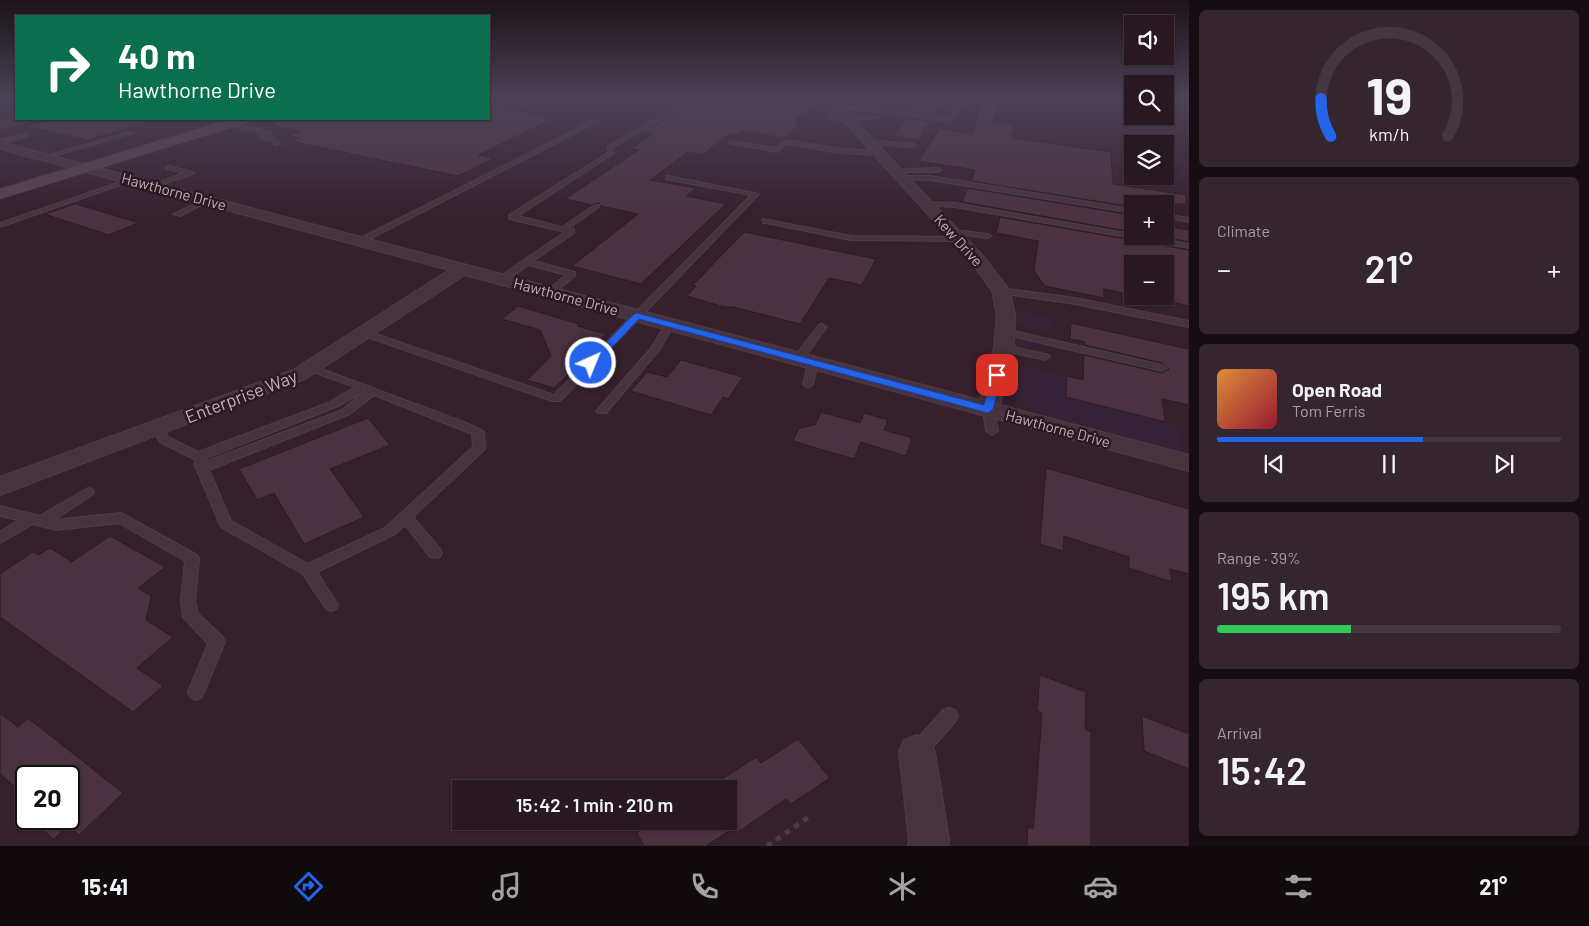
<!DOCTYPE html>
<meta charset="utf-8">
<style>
body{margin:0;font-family:Barlow,sans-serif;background:#34252e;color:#f1f3f6;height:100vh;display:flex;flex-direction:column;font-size:19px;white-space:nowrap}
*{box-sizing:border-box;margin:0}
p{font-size:16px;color:#a5a0a5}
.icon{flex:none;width:28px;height:28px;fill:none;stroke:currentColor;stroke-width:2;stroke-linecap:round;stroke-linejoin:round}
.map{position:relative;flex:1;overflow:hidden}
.drawer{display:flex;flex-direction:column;gap:10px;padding:10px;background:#160d12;width:400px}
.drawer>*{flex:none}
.banner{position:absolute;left:15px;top:15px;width:475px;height:105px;border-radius:0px;box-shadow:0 1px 4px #0004,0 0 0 1px #44373f;background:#0b6e4f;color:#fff;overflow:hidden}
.fabs{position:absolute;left:1124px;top:15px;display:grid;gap:10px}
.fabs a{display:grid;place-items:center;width:50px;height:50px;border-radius:0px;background:#281821;box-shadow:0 1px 4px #0004,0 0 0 1px #44373f;font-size:25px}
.speed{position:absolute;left:15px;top:765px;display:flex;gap:10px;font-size:25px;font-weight:700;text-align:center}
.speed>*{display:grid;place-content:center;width:65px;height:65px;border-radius:50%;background:#281821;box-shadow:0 1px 4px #0004,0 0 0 1px #44373f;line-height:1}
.speed .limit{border:2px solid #111;border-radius:8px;background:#fff;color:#111}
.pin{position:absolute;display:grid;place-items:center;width:42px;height:42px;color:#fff;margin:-21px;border-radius:10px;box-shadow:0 2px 8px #0006}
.me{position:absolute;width:55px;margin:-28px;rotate:44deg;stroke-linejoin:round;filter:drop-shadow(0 0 4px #0008)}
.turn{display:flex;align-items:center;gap:18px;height:105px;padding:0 20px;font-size:22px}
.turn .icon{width:65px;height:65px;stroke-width:2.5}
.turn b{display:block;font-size:35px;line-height:42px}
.big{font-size:38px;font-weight:600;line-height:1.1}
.drawer .widget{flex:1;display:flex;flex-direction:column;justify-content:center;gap:8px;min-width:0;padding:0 18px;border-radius:8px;background:#34252e}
.drawer .dial{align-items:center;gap:0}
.dial svg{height:130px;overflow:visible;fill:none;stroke:#44373f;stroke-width:7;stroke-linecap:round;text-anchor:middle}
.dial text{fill:#f1f3f6;stroke:none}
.song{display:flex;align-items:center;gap:15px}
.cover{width:60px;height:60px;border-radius:8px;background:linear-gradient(135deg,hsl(30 70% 55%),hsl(350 70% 35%))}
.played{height:5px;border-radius:2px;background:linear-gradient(90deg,#2563eb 60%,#44373f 60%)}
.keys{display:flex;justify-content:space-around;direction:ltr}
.heat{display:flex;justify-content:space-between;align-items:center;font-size:28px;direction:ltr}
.charge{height:8px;border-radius:4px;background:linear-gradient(90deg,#34c759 39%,#44373f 0)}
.trip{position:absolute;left:452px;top:780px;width:285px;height:50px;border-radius:0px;background:#281821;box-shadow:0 1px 4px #0004,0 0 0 1px #44373f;font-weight:600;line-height:50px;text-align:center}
.tabs{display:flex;height:80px;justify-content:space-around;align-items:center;background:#100a0d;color:#a5a0a5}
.tabs .icon{width:35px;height:35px}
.tabs .selected{color:#2563eb}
.tabs b{font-size:22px;color:#f1f3f6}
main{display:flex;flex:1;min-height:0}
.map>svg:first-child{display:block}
.green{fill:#362236}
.building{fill:#4c3241;stroke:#2c1b25}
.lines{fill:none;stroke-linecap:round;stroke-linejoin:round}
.service-casing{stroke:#4f3d47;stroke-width:2}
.minor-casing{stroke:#4f3d47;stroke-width:2}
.secondary-casing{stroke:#4f3d47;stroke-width:1}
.path{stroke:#4d3a4f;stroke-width:5;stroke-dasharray:5.5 5.5;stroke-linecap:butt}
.service{fill:#46333e;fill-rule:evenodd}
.minor{fill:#46333e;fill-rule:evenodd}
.secondary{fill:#59414e;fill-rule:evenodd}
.route{fill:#2563eb;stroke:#184099}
.labels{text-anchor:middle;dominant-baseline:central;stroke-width:5;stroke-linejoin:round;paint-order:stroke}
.far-street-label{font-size:15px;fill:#c3adb9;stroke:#2a1923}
.street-label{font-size:18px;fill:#c3adb9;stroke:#2a1923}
</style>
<main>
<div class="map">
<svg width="1189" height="846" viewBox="0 0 1189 846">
<rect width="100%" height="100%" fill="#35202c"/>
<!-- green -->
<g class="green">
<path d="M1027 312C1037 314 1045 315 1053 323L1051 330C1039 334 1029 329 1017 324L1015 315Z"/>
<path d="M1018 338 1042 345 1043 354 1017 348Z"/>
<path d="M1015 364 1067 376 1066 397 1165 422 1181 431 1182 455C1145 445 1043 427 1019 400 1008 389 1012 377 1015 364Z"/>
</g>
<!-- building -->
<g class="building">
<path d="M751 98 814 105 797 119 799 120 795 123 800 124 785 138 742 131 738 135 729 134 702 155 688 152 650 180 696 188 686 196 726 204 641 284 572 266 638 214 601 206 599 203 592 205 565 199 639 150 630 149 653 134 643 132 684 108 690 109 698 103 735 106 745 99Z"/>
<path d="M919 98H944L934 114 910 111Z"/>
<path d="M984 98H1000L992 123 1015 125 1011 138 1111 152 1113 184 1186 195V204H1132V207L971 181 975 170 919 161 939 129 972 133Z"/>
<path d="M489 106 549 116 545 118 553 119 478 155 494 158 458 176 290 141 299 138 288 135 300 131 274 126 275 119H489Z"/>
<path d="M906 118 930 121 919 140 893 136Z"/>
<path d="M55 119H145L146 123 87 140 25 126Z"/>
<path d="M968 188 1132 215V232L962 202Z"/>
<path d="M76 204 136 222 138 223 109 235 44 214Z"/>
<path d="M1000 217 1189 250V306L1165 301V264L1132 258V295L1104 289V298L1045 286 1034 271 1038 241 996 233Z"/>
<path d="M1165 226 1189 230V242L1159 236H1165Z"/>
<path d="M744 232 876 259 862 285 829 278 800 324 733 307H724L687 296 696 286 693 285Z"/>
<path d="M518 306 579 324 577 326 606 334 590 349 594 350 554 388 527 380 551 356 540 330 502 319Z"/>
<path d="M1071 323 1189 349V405L1162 399 1165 422 1066 397 1067 376 1083 380 1084 355 1162 373 1169 369 1162 363 1085 345V342L1070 339Z"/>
<path d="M681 360 743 377 728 399 723 397 711 415 631 391 647 372 667 377Z"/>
<path d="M821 412 860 423 864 413 888 420 884 430 912 438 906 456 861 442 854 459 793 441 799 428 815 425Z"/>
<path d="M368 418 390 445 330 469 364 517 304 544 274 493 257 500 239 469Z"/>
<path d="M1046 468 1189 509V574L1170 569 1172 582 1129 568V557L1064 536 1063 551 1040 544Z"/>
<path d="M110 536 165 567 138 588 151 596 146 620 173 637 137 668 163 686 133 712 0 617V574L33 552 38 555 50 548 71 561 70 563Z"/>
<path d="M1040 675 1086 692 1085 729 1091 732V846H1027L1028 827 1033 829 1034 820 1042 713 1037 711Z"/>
<path d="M0 713 18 727 28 718 123 793 79 835 69 825 54 839 30 819H69V776H26V796L0 774Z"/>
<path d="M1142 716 1189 734V769L1144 751Z"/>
<path d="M798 739 830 778 791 804 786 799 738 832 735 827 706 846H644L637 833 655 821H729V789H707L756 757 761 763Z"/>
</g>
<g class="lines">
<defs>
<g id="service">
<path d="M689 98 729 103 727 104 692 101 612 148 614 153 518 216 562 227 595 205H599V207L569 228 574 229V233L533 261 575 272V276L551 295 548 294V290L566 275 528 265 505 281H499V277L565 232 509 219V215L609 152 607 147Z"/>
<path d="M877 98H882L873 109 950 118 963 98H967L951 122 838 107 840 106 868 108Z"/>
<path d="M829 115 847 117 877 116 880 118 847 121 827 118Z"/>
<path d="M594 120 599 121 362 243 355 241Z"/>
<path d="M227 122 271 132V134L267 137 276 139 280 144 275 145 272 141 260 138V136L264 134 225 125Z"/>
<path d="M129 132 134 133 47 158 42 157Z"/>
<path d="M26 133 28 136 0 144V140Z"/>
<path d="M785 140 841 149 878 151 881 153 878 155 841 153 786 144 777 152 729 143 732 141 776 148Z"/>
<path d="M868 141 913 143 916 145 913 147 866 144Z"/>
<path d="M168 166 193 172 194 173 156 187H152V185L184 173 166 169V167Z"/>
<path d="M906 169 938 168 941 170 938 172H904V170Z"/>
<path d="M668 176 759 194 560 401H552L361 335 359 333 364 330 367 331 554 395 751 195 666 179V177Z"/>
<path d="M901 176H930L1132 209V213L930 180 899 179V177Z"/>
<path d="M129 179 134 180 0 227V223Z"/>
<path d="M206 199 211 200 180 216 173 214Z"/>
<path d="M925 202 955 203 1132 234V236H1148L1189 244V248L955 207 923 205 922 204Z"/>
<path d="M1165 214 1189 218V222L1165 218Z"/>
<path d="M763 219 851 236 959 237 963 239 959 241 851 240 766 223H763Z"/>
<path d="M948 229 987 234 991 236 987 238 951 233H948Z"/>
<path d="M1001 288 1075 298 1189 321V327L1075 304 998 293 997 291Z"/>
<path d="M670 321 675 324 659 350 606 413H598L596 411 598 409 652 347 667 322Z"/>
<path d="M822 324 827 327 802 361H794L793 359 794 357 819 325Z"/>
<path d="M1005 329 1162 365 1167 368 1162 371 1002 334V330Z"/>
<path d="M1004 345 1049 355 1050 357 1045 360 1001 350 999 348Z"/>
<path d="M813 359 818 362 813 385 808 388 803 385 808 362Z"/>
<path d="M311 365 469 424 484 432 485 448 483 451 413 517 440 549 442 553 440 557 435 558 430 557 405 525 395 534 317 572 338 605 336 609 331 611 326 609 303 574 221 527 194 463 196 460 160 442 151 427 153 425H161L168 437 198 452 328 403 355 387 307 370 306 368ZM365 391 342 410 205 462 202 460 336 407ZM374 395 472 434 473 447 385 528 308 564 231 521 209 470 350 414Z"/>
<path d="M988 406 993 409 998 431 992 435 986 431 983 409Z"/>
<path d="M88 488 92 489 94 492 92 495 54 520 121 513 197 555 199 559 195 600 198 614 223 637 225 642 202 697 196 700 190 697 188 692 208 644 183 617 181 600 185 561 119 523 56 530 33 524 0 543V532L19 520 0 516V506L40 516Z"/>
<path d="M949 708 955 710 958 716 955 722 925 756 919 759 913 756 910 750 913 744 943 710Z"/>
</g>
<g id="minor">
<path d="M835 98H845L844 104 847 112 984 257 1010 291 1015 316 1014 348 1000 405 1189 455V471L465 275 307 378 0 495V477L293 370 449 270 0 149V142L980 400 994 348 997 316 992 291 972 263 838 115 834 104Z"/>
<path d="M16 118 30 119 29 121 0 128V122Z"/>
<path d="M917 735 930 740 935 752 949 840 948 846H908L909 840 899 752 904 740Z"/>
</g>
<path id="secondary" d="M231 119H250L249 122 0 199V189Z"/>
</defs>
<!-- service casing -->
<use href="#service" class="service-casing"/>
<!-- minor casing -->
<use href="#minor" class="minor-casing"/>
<!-- secondary casing -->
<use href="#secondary" class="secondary-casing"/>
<!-- path -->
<path class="path" d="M767 846 809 817"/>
<!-- service -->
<use href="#service" class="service"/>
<!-- minor -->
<use href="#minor" class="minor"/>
<!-- secondary -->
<use href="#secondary" class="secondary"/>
</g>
<!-- sky -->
<linearGradient id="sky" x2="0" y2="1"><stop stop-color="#1d1218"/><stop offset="0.45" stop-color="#4b4256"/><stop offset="1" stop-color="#4b4256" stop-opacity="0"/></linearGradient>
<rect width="1189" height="217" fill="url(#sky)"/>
<!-- route -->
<path class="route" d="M637 313 984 405 992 375 997 372 1002 375 993 409 988 413 639 319 595 365H588V361L634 314Z"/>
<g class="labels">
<!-- far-street labels -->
<g class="far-street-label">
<text transform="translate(174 191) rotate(15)">Hawthorne Drive</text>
<text transform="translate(959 240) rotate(48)">Kew Drive</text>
<text transform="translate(566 296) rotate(15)">Hawthorne Drive</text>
<text transform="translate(1058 428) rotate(15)">Hawthorne Drive</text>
</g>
<!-- street labels -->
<g class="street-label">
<text transform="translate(241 396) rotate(-21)">Enterprise Way</text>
</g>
</g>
</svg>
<div class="fabs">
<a><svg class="icon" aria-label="sound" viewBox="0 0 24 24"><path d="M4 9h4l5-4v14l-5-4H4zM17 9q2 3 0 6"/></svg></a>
<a><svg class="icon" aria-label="search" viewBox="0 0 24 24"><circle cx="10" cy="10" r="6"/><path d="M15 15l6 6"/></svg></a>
<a><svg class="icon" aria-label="layers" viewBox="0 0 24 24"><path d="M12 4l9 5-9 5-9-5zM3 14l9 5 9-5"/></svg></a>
<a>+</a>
<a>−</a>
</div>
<div class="speed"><div class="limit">20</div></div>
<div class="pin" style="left:997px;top:375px;background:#d93025"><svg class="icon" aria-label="arrive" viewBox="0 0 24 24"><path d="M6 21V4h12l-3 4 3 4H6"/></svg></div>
<svg class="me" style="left:591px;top:363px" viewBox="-20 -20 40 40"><circle r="17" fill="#2563eb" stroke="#fff" stroke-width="3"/><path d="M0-11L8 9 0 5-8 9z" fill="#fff"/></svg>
<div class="trip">15:42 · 1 min · 210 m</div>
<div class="banner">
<div class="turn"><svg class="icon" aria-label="right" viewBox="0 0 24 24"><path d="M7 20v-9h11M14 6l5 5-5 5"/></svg><div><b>40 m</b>Hawthorne Drive</div></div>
</div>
</div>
<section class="drawer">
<div class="widget dial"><svg viewBox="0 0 100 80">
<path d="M14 69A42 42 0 1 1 86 69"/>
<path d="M14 69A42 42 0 0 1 8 46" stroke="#2563eb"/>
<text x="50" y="56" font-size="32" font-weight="700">19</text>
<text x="50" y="72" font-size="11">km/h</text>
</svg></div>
<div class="widget"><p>Climate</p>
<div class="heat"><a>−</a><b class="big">21°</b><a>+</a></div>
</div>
<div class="widget">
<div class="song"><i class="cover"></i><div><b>Open Road</b><p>Tom Ferris</p></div></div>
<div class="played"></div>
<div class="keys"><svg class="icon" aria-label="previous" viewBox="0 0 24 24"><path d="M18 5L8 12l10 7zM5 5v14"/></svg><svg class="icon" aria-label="pause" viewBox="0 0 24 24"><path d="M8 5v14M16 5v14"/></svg><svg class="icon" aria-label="next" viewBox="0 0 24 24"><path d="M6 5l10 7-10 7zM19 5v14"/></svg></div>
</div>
<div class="widget"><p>Range · 39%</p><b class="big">195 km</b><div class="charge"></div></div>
<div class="widget"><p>Arrival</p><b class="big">15:42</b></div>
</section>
</main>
<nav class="tabs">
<b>15:41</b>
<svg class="icon selected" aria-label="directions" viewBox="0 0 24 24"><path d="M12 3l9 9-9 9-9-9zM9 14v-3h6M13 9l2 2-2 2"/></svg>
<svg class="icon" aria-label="music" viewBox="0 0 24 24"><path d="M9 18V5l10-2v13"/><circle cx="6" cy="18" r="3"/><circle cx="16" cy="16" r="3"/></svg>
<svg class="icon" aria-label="phone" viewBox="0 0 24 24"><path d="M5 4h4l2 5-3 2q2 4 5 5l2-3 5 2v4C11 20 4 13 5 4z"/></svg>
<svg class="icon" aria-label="climate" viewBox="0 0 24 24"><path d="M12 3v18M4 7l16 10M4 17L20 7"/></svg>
<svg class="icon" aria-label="car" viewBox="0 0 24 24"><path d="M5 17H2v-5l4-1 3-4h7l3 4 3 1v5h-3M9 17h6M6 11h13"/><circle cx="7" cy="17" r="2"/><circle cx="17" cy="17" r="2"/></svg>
<svg class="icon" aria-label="filters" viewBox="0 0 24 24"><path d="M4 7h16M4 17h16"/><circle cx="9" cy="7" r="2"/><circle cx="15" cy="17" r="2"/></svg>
<b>21°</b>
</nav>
